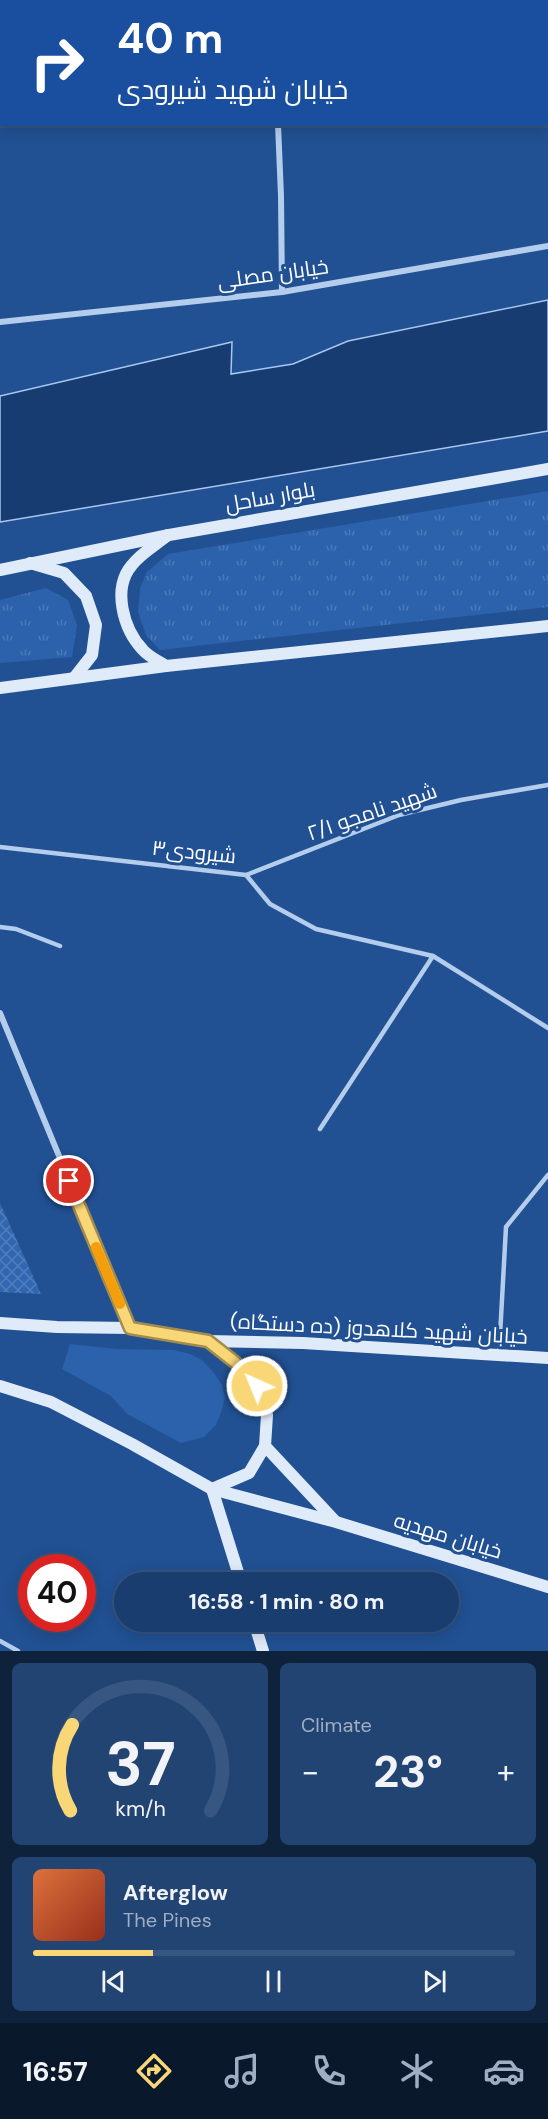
<!DOCTYPE html>
<meta charset="utf-8">
<style>
body{margin:0;font-family:"DM Sans",Cairo,sans-serif;background:#224473;color:#f1f3f6;height:100vh;display:flex;flex-direction:column;font-size:22px;white-space:nowrap}
*{box-sizing:border-box;margin:0}
p{font-size:20px;color:#9faec2}
.icon{flex:none;width:33px;height:33px;fill:none;stroke:currentColor;stroke-width:2;stroke-linecap:round;stroke-linejoin:round}
.map{position:relative;height:1651px;overflow:hidden}
.sheet{display:flex;flex-direction:column;gap:12px;padding:12px;background:#0e223c;flex:1}
.sheet>*{flex:none}
.banner{position:absolute;left:0px;top:0px;width:549px;height:126px;box-shadow:0 3px 15px #0003,0 0 0 2px #375681;background:#1a4fa0;color:#fff;overflow:hidden}
.speed{position:absolute;left:18px;top:1554px;display:flex;gap:12px;font-size:30px;font-weight:700;text-align:center}
.speed>*{display:grid;place-content:center;width:78px;height:78px;border-radius:50%;background:#193d6e;box-shadow:0 3px 15px #0003,0 0 0 2px #375681;line-height:1}
.speed .limit{border:9px solid #d22;background:#fff;color:#111}
.pin{position:absolute;display:grid;place-items:center;width:51px;height:51px;color:#fff;margin:-26px;border:3px solid #fff;border-radius:50%;box-shadow:0 2px 6px #0007}
.me{position:absolute;width:66px;margin:-33px;rotate:316deg;stroke-linejoin:round;filter:drop-shadow(0 0 4px #0008)}
.turn{display:flex;align-items:center;gap:21px;height:126px;padding:0 18px;font-size:27px}
.turn .icon{width:78px;height:78px;stroke-width:2.5}
.turn b{display:block;font-size:42px;line-height:51px}
.big{font-size:45px;font-weight:700;line-height:1.1}
.sheet .card{flex:1;display:flex;flex-direction:column;justify-content:center;gap:9px;min-width:0;padding:0 21px;border-radius:9px;background:#224473}
.sheet .dial{align-items:center;gap:0}
.dial svg{height:156px;overflow:visible;fill:none;stroke:#375681;stroke-width:7;stroke-linecap:round;text-anchor:middle}
.dial text{fill:#f1f3f6;stroke:none}
.song{display:flex;align-items:center;gap:18px}
.cover{width:72px;height:72px;border-radius:9px;background:linear-gradient(135deg,hsl(20 70% 55%),hsl(10 70% 35%))}
.played{height:6px;border-radius:3px;background:linear-gradient(90deg,#f9d676 25%,#375681 25%)}
.keys{display:flex;justify-content:space-around;direction:ltr}
.heat{display:flex;justify-content:space-between;align-items:center;font-size:33px;direction:ltr}
.sheet .tiles{flex:1;display:grid;gap:12px;grid-template-columns:1fr 1fr}
.card:last-child{grid-column:span 2}
.trip{position:absolute;left:114px;top:1572px;width:345px;height:60px;border-radius:30px;background:#193d6e;box-shadow:0 3px 15px #0003,0 0 0 2px #375681;font-weight:700;line-height:60px;text-align:center}
.tabs{display:flex;height:96px;justify-content:space-around;align-items:center;background:#0a182c;color:#9faec2}
.tabs .icon{width:42px;height:42px}
.tabs .active{color:#f9d676}
.tabs b{font-size:27px;color:#f1f3f6}
.map>svg:first-child{display:block}
.green{fill:#2b62ab}
.park{fill:url(#park-tufts)}
.water{fill:#173c72;stroke:#a8c7ee;stroke-width:1.5}
.building{fill:url(#building-cross-hatch)}
.lines{fill:none;stroke-linecap:round;stroke-linejoin:round}
.lane{stroke:#b4cded;stroke-width:4.5}
.street{stroke:#b4cded;stroke-width:6}
.secondary{stroke:#e0ebfa;stroke-width:12}
.route-casing{stroke:#a28b4d;stroke-width:15}
.route{stroke:#f9d676;stroke-width:10}
.slow{stroke:#f59e0b;stroke-width:10}
.labels{text-anchor:middle;dominant-baseline:central;stroke-width:6;stroke-linejoin:round;paint-order:stroke}
.street-label{font-size:21px;fill:#fff;stroke:#215193}
</style>
<div class="map">
<svg width="548" height="1651" viewBox="0 0 548 1651">
<defs>
<pattern id="park-tufts" width="24" height="20" patternUnits="userSpaceOnUse" patternTransform="scale(1.5)"><rect width="24" height="20" fill="#2b62ab"/><path d="M3 7l-1-3M5 7V3M7 7l1-3M15 17l-1-3M17 17v-4M19 17l1-3" fill="none" stroke="#4b7ab8"/></pattern>
<pattern id="building-cross-hatch" width="8" height="8" patternUnits="userSpaceOnUse" patternTransform="scale(1.5)"><rect width="8" height="8" fill="#3167b0"/><path d="M0 0l8 8M0 8l8-8" fill="none" stroke="#507ebc"/></pattern>
</defs>
<rect width="100%" height="100%" fill="#215193"/>
<!-- green -->
<path class="green" d="M70 1344 116 1349 174 1350 190 1354 202 1360 214 1373 222 1385 225 1398 221 1412 216 1425 204 1437 181 1443 127 1414 111 1396 62 1369Z"/>
<!-- park -->
<g class="park">
<path d="M548 491V607L160 650 146 635 138 612 140 588 147 572 168 554Z"/>
<path d="M46 588 68 600 77 625 72 657 0 663V600Z"/>
</g>
<!-- water -->
<path class="water" d="M548 300V431L0 522V396L232 342 231 374 293 364 348 341Z"/>
<!-- building -->
<path class="building" d="M0 1203 41 1294 0 1292Z"/>
<g class="lines">
<!-- lane -->
<g class="lane">
<path d="M0 847 246 875 270 904 316 929 433 956 548 1028"/>
<path d="M246 875 399 815 461 800 548 785"/>
<path d="M0 927 16 929 60 946"/>
<path d="M320 1129 433 956"/>
<path d="M499 1354 506 1227 548 1175"/>
<path d="M0 1641 18 1651"/>
</g>
<!-- street -->
<g class="street">
<path d="M272 0V2"/>
<path d="M0 1 43 0"/>
<path d="M278 124 281 196 282 292"/>
<path d="M0 322 282 292 548 246"/>
<path d="M0 1013 130 1328"/>
</g>
<!-- secondary -->
<g class="secondary">
<path d="M30 563 64 573 86 596 96 625 92 655 74 678"/>
<path d="M0 570 169 535 548 469"/>
<path d="M166 666C158 661 148 656 143 650 123 629 112 588 132 565 141 553 156 545 168 535"/>
<path d="M0 688 166 666 548 626"/>
<path d="M0 1323 57 1327 130 1328 208 1341 236 1363 257 1386 267 1415 265 1446 249 1473 212 1489 132 1444 51 1402 0 1386"/>
<path d="M208 1341 303 1343 548 1358"/>
<path d="M265 1446 335 1521"/>
<path d="M212 1489 336 1522 548 1587"/>
<path d="M212 1489 241 1582"/>
<path d="M254 1622 263 1651"/>
</g>
</g>
<g class="lines">
<defs>
<path id="route" d="M69 1181 130 1328 208 1341 236 1363 257 1386"/>
</defs>
<!-- route casing -->
<use href="#route" class="route-casing"/>
<!-- route -->
<use href="#route" class="route"/>
<!-- slow -->
<path class="slow" d="M96 1247 120 1304"/>
</g>
<g class="labels">
<!-- street labels -->
<g class="street-label">
<text transform="translate(273 274) rotate(-8)">خیابان مصلی</text>
<text transform="translate(270 497) rotate(-10)">بلوار ساحل</text>
<text transform="translate(372 812) rotate(-19)">شهید نامجو ۲/۱</text>
<text transform="translate(194 852) rotate(6)">شیرودی۳</text>
<text transform="translate(379 1329) rotate(3)">خیابان شهید کلاهدوز (ده دستگاه)</text>
<text transform="translate(448 1536) rotate(17)">خیابان مهدیه</text>
</g>
</g>
</svg>
<div class="speed"><div class="limit">40</div></div>
<div class="pin" style="left:69px;top:1181px;background:#d93025"><svg class="icon" aria-label="arrive" viewBox="0 0 24 24"><path d="M6 21V4h12l-3 4 3 4H6"/></svg></div>
<svg class="me" style="left:257px;top:1386px" viewBox="-20 -20 40 40"><circle r="17" fill="#f9d676" stroke="#fff" stroke-width="3"/><path d="M0-11L8 9 0 5-8 9z" fill="#fff"/></svg>
<div class="trip">16:58 · 1 min · 80 m</div>
<div class="banner">
<div class="turn"><svg class="icon" aria-label="right" viewBox="0 0 24 24"><path d="M7 20v-9h11M14 6l5 5-5 5"/></svg><div><b>40 m</b>خیابان شهید شیرودی</div></div>
</div>
</div>
<section class="sheet">
<div class="tiles">
<div class="card dial"><svg viewBox="0 0 100 80">
<path d="M14 69A42 42 0 1 1 86 69"/>
<path d="M14 69A42 42 0 0 1 15 25" stroke="#f9d676"/>
<text x="50" y="56" font-size="32" font-weight="700">37</text>
<text x="50" y="72" font-size="11">km/h</text>
</svg></div>
<div class="card"><p>Climate</p>
<div class="heat"><a>−</a><b class="big">23°</b><a>+</a></div>
</div>
<div class="card">
<div class="song"><i class="cover"></i><div><b>Afterglow</b><p>The Pines</p></div></div>
<div class="played"></div>
<div class="keys"><svg class="icon" aria-label="previous" viewBox="0 0 24 24"><path d="M18 5L8 12l10 7zM5 5v14"/></svg><svg class="icon" aria-label="pause" viewBox="0 0 24 24"><path d="M8 5v14M16 5v14"/></svg><svg class="icon" aria-label="next" viewBox="0 0 24 24"><path d="M6 5l10 7-10 7zM19 5v14"/></svg></div>
</div>
</div>
</section>
<nav class="tabs">
<b>16:57</b>
<svg class="icon active" aria-label="directions" viewBox="0 0 24 24"><path d="M12 3l9 9-9 9-9-9zM9 14v-3h6M13 9l2 2-2 2"/></svg>
<svg class="icon" aria-label="music" viewBox="0 0 24 24"><path d="M9 18V5l10-2v13"/><circle cx="6" cy="18" r="3"/><circle cx="16" cy="16" r="3"/></svg>
<svg class="icon" aria-label="phone" viewBox="0 0 24 24"><path d="M5 4h4l2 5-3 2q2 4 5 5l2-3 5 2v4C11 20 4 13 5 4z"/></svg>
<svg class="icon" aria-label="climate" viewBox="0 0 24 24"><path d="M12 3v18M4 7l16 10M4 17L20 7"/></svg>
<svg class="icon" aria-label="car" viewBox="0 0 24 24"><path d="M5 17H2v-5l4-1 3-4h7l3 4 3 1v5h-3M9 17h6M6 11h13"/><circle cx="7" cy="17" r="2"/><circle cx="17" cy="17" r="2"/></svg>
</nav>
